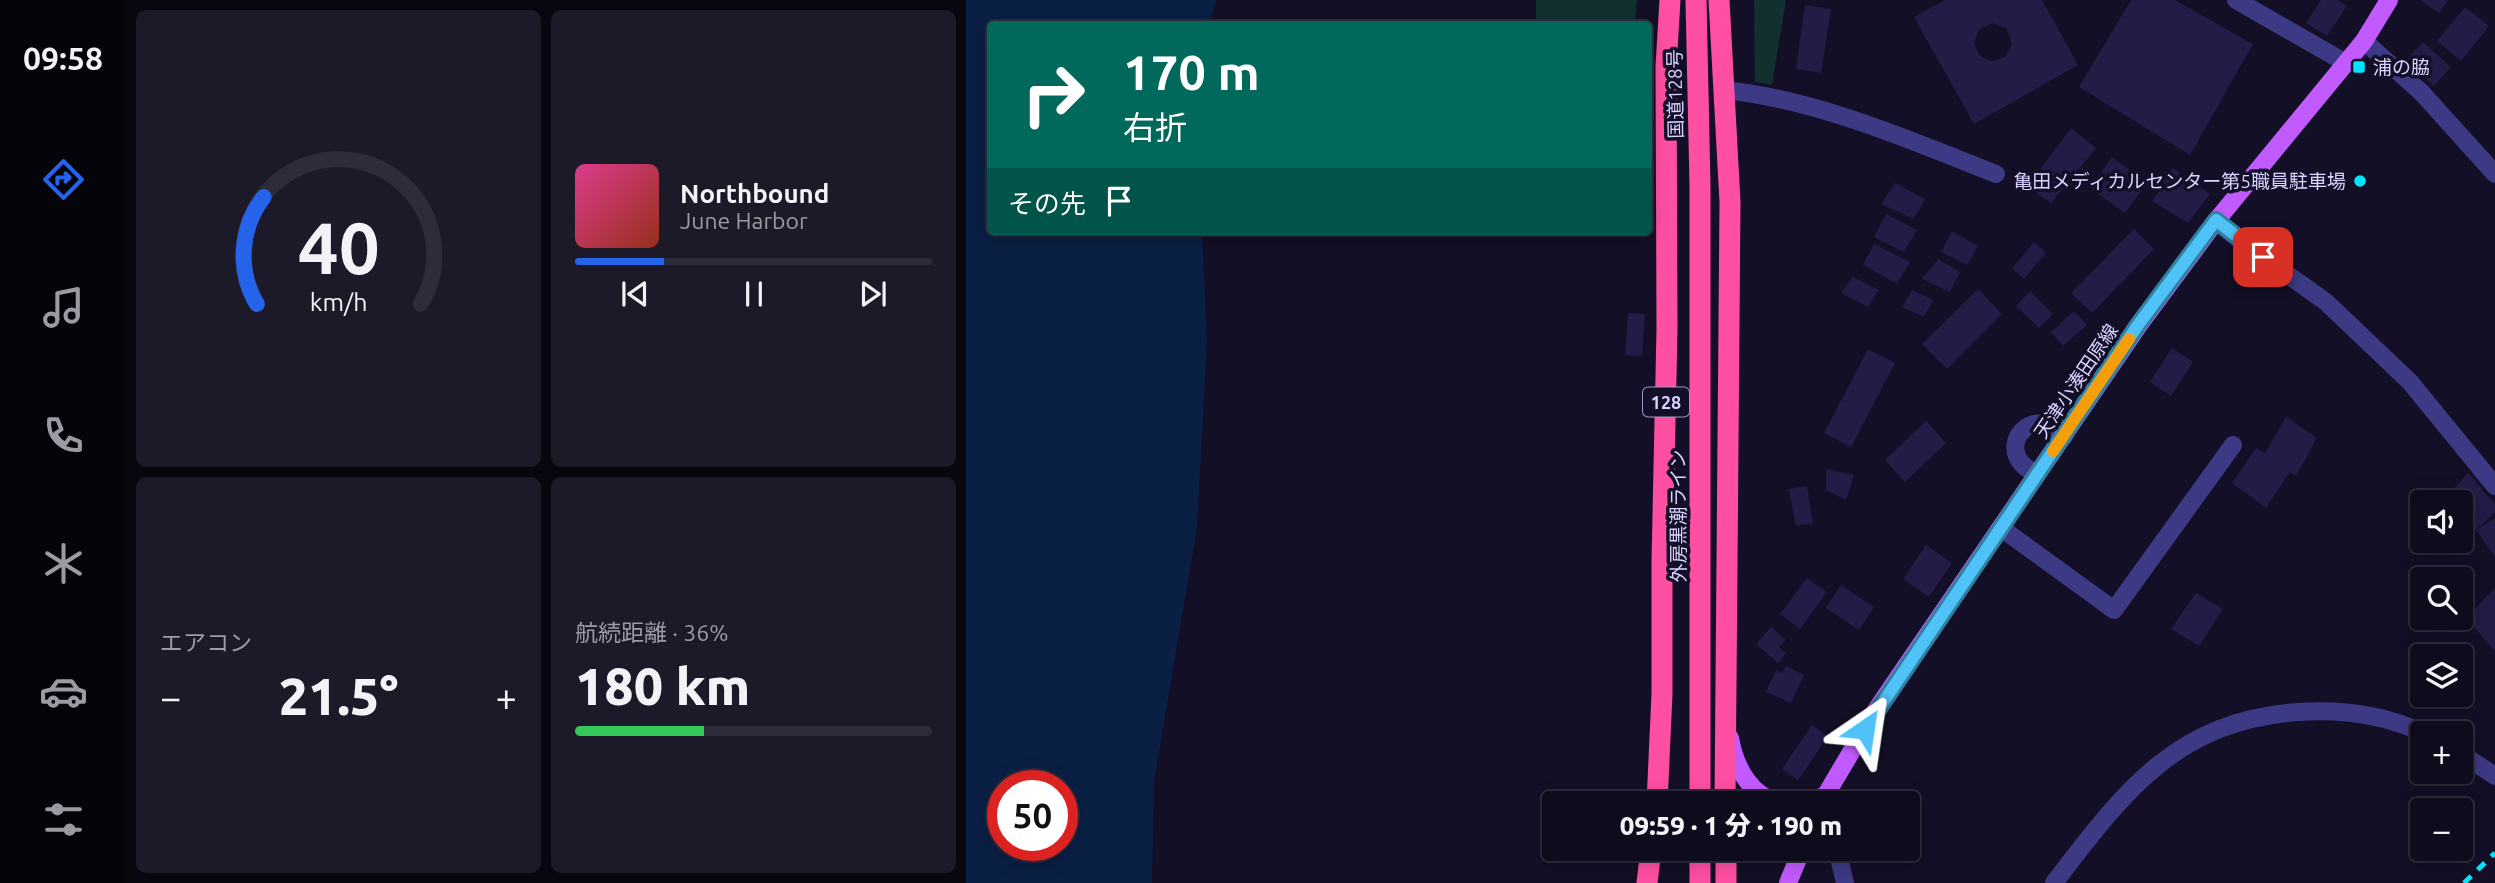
<!DOCTYPE html>
<html lang="ja">
<meta charset="utf-8">
<style>
body{margin:0;font-family:Ubuntu,"Noto Sans JP",sans-serif;background:#1c1929;color:#f1f3f6;height:100vh;display:flex;flex-direction:column;font-size:26px;white-space:nowrap}
*{box-sizing:border-box;margin:0}
p{font-size:23px;color:#9b9ba3}
.icon{flex:none;width:38px;height:38px;fill:none;stroke:currentColor;stroke-width:2;stroke-linecap:round;stroke-linejoin:round}
.map{position:relative;flex:1;overflow:hidden}
.panel{display:flex;flex-direction:column;gap:10px;padding:10px;background:#08060f;width:840px}
.panel>*{flex:none}
.hud{position:absolute;left:21px;top:21px;width:665px;height:214px;border-radius:7px;box-shadow:0 4px 18px #0003,0 0 0 2px #2e2b3b;background:#00695c;color:#fff;overflow:hidden}
.buttons{position:absolute;left:1444px;top:490px;display:grid;gap:14px}
.buttons a{display:grid;place-items:center;width:63px;height:63px;border-radius:7px;background:#0e0b1c;box-shadow:0 4px 18px #0003,0 0 0 2px #2e2b3b;font-size:35px}
.speed{position:absolute;left:21px;top:770px;display:flex;gap:14px;font-size:35px;font-weight:700;text-align:center}
.speed>*{display:grid;place-content:center;width:91px;height:91px;border-radius:50%;background:#0e0b1c;box-shadow:0 4px 18px #0003,0 0 0 2px #2e2b3b;line-height:1}
.speed .limit{border:10px solid #d22;background:#fff;color:#111}
.pin{position:absolute;display:grid;place-items:center;width:60px;height:60px;color:#fff;margin:-30px;border-radius:14px;box-shadow:0 4px 10px #0006}
.me{position:absolute;width:77px;margin:-38px;rotate:32deg;stroke-linejoin:round;filter:drop-shadow(0 0 5px #0008)}
.turn{display:flex;align-items:center;gap:24px;height:147px;padding:0 21px;font-size:32px}
.turn .icon{width:91px;height:91px;stroke-width:2.5}
.turn b{display:block;font-size:49px;line-height:60px}
.then{display:flex;align-items:center;height:66px;padding:0 21px;background:#0003;gap:14px;font-size:26px}
.big{font-size:52px;font-weight:800;line-height:1.1}
.panel .widget{flex:1;display:flex;flex-direction:column;justify-content:center;gap:10px;min-width:0;padding:0 24px;border-radius:10px;background:#1c1929}
.panel .dial{align-items:center;gap:0}
.dial svg{height:182px;overflow:visible;fill:none;stroke:#2e2b3b;stroke-width:7;stroke-linecap:round;text-anchor:middle}
.dial text{fill:#f1f3f6;stroke:none}
.song{display:flex;align-items:center;gap:21px}
.cover{width:84px;height:84px;border-radius:10px;background:linear-gradient(135deg,hsl(330 70% 55%),hsl(10 70% 35%))}
.played{height:7px;border-radius:4px;background:linear-gradient(90deg,#2563eb 25%,#2e2b3b 25%)}
.keys{display:flex;justify-content:space-around;direction:ltr}
.heat{display:flex;justify-content:space-between;align-items:center;font-size:38px;direction:ltr}
.charge{height:10px;border-radius:5px;background:linear-gradient(90deg,#34c759 36%,#2e2b3b 0)}
.panel .tiles{flex:1;display:grid;gap:10px;grid-template-columns:repeat(2,1fr)}
.trip{position:absolute;left:576px;top:791px;width:378px;height:70px;border-radius:7px;background:#0e0b1c;box-shadow:0 4px 18px #0003,0 0 0 2px #2e2b3b;font-weight:800;line-height:70px;text-align:center}
main{display:flex;flex:1;min-height:0}
.menu{display:flex;flex-direction:column;width:126px;justify-content:space-around;align-items:center;background:#06040b;color:#9b9ba3}
.menu .icon{width:49px;height:49px}
.menu .selected{color:#2563eb}
.menu b{font-size:32px;color:#f1f3f6}
.map>svg:first-child{display:block}
.green{fill:#12302f}
.water{fill:#0a1f44;fill-rule:evenodd}
.building{fill:#241b47;fill-rule:evenodd}
.lines{fill:none;stroke-linecap:round;stroke-linejoin:round}
.minor{stroke:#3d3a85;stroke-width:18}
.major{stroke:#c25bff;stroke-width:18}
.highway{stroke:#ff4fa3;stroke-width:21}
.rail{stroke:#00e5ff;stroke-width:5;stroke-dasharray:10 9;stroke-linecap:butt}
.route-casing{stroke:#337fa1;stroke-width:18}
.route{stroke:#4fc3f7;stroke-width:12}
.slow{stroke:#f59e0b;stroke-width:12}
.poi-dot{fill:#00e5ff;stroke:#130f26;stroke-width:2.5}
.labels{text-anchor:middle;dominant-baseline:central;stroke-width:7;stroke-linejoin:round;paint-order:stroke}
.shield{fill:#130f26;stroke:#9e99be;stroke-width:2}
.shield-label{font-size:18px;font-weight:bold;fill:#d9d4ff}
.poi-label{font-size:19px;fill:#d9d4ff;stroke:#130f26;text-anchor:start}
.street-label{font-size:19px;fill:#d9d4ff;stroke:#130f26}
</style>
<main>
<nav class="menu">
<b>09:58</b>
<svg class="icon selected" aria-label="directions" viewBox="0 0 24 24"><path d="M12 3l9 9-9 9-9-9zM9 14v-3h6M13 9l2 2-2 2"/></svg>
<svg class="icon" aria-label="music" viewBox="0 0 24 24"><path d="M9 18V5l10-2v13"/><circle cx="6" cy="18" r="3"/><circle cx="16" cy="16" r="3"/></svg>
<svg class="icon" aria-label="phone" viewBox="0 0 24 24"><path d="M5 4h4l2 5-3 2q2 4 5 5l2-3 5 2v4C11 20 4 13 5 4z"/></svg>
<svg class="icon" aria-label="climate" viewBox="0 0 24 24"><path d="M12 3v18M4 7l16 10M4 17L20 7"/></svg>
<svg class="icon" aria-label="car" viewBox="0 0 24 24"><path d="M5 17H2v-5l4-1 3-4h7l3 4 3 1v5h-3M9 17h6M6 11h13"/><circle cx="7" cy="17" r="2"/><circle cx="17" cy="17" r="2"/></svg>
<svg class="icon" aria-label="filters" viewBox="0 0 24 24"><path d="M4 7h16M4 17h16"/><circle cx="9" cy="7" r="2"/><circle cx="15" cy="17" r="2"/></svg>
</nav>
<section class="panel">
<div class="tiles">
<div class="widget dial"><svg viewBox="0 0 100 80">
<path d="M14 69A42 42 0 1 1 86 69"/>
<path d="M14 69A42 42 0 0 1 17 22" stroke="#2563eb"/>
<text x="50" y="56" font-size="32" font-weight="700">40</text>
<text x="50" y="72" font-size="11">km/h</text>
</svg></div>
<div class="widget">
<div class="song"><i class="cover"></i><div><b>Northbound</b><p>June Harbor</p></div></div>
<div class="played"></div>
<div class="keys"><svg class="icon" aria-label="previous" viewBox="0 0 24 24"><path d="M18 5L8 12l10 7zM5 5v14"/></svg><svg class="icon" aria-label="pause" viewBox="0 0 24 24"><path d="M8 5v14M16 5v14"/></svg><svg class="icon" aria-label="next" viewBox="0 0 24 24"><path d="M6 5l10 7-10 7zM19 5v14"/></svg></div>
</div>
<div class="widget"><p>エアコン</p>
<div class="heat"><a>−</a><b class="big">21.5°</b><a>+</a></div>
</div>
<div class="widget"><p>航続距離 · 36%</p><b class="big">180 km</b><div class="charge"></div></div>
</div>
</section>
<div class="map">
<svg width="1529" height="883" viewBox="0 0 1529 883">
<rect width="100%" height="100%" fill="#130f26"/>
<!-- green -->
<g class="green">
<path d="M570 0H671L669 24H570Z"/>
<path d="M788 0H820L806 85 789 82Z"/>
</g>
<!-- water -->
<path class="water" d="M0 0H250L244 24H24V231H236L241 342 231 528 188 781 186 883H0ZM37 786H96V845H37Z"/>
<!-- building -->
<g class="building">
<path d="M979 0H1076L1112 65 1008 124 948 17ZM1027 23 1041 29 1046 44 1039 57 1026 61 1014 56 1008 43 1013 29Z"/>
<path d="M1165 0H1209L1287 44 1224 155 1113 87Z"/>
<path d="M1355 0H1372L1381 6 1361 36 1340 23Z"/>
<path d="M1454 0H1482L1473 13Z"/>
<path d="M839 5 865 9 855 73 830 69Z"/>
<path d="M1499 7 1523 26 1495 61 1471 41Z"/>
<path d="M1457 42 1485 67 1468 86 1440 60Z"/>
<path d="M1105 128 1130 148 1085 203 1061 187Z"/>
<path d="M1146 157 1181 183 1159 213 1124 188Z"/>
<path d="M1207 168 1244 194 1222 223 1186 201Z"/>
<path d="M929 183 959 199 948 219 915 204Z"/>
<path d="M920 214 951 230 938 252 908 237Z"/>
<path d="M1168 229 1188 249 1126 313 1105 293Z"/>
<path d="M986 231 1012 246 1001 265 975 252Z"/>
<path d="M1068 242 1080 253 1058 279 1046 268Z"/>
<path d="M908 244 944 262 931 284 897 265Z"/>
<path d="M972 259 994 272 984 292 956 279Z"/>
<path d="M887 277 913 290 902 307 875 293Z"/>
<path d="M1012 289 1036 314 981 369 956 344Z"/>
<path d="M946 290 967 300 958 317 936 307Z"/>
<path d="M1064 291 1087 314 1073 328 1050 306Z"/>
<path d="M1108 311 1121 325 1097 346 1085 332Z"/>
<path d="M662 313 679 314 676 356 659 355Z"/>
<path d="M1206 348 1227 362 1205 396 1184 382Z"/>
<path d="M902 349 929 363 885 447 858 433Z"/>
<path d="M1320 417 1351 438 1330 476 1324 472 1300 508 1266 483 1290 448 1299 453Z"/>
<path d="M960 421 980 443 939 482 919 460Z"/>
<path d="M860 469 888 475 880 500 860 490Z"/>
<path d="M1502 473 1529 504V512L1510 530 1499 518 1494 522V502H1476Z"/>
<path d="M841 486 847 523 830 526 823 489Z"/>
<path d="M1529 518V557L1510 530Z"/>
<path d="M960 545 986 563 963 597 937 579Z"/>
<path d="M841 578 861 592 834 629 814 614Z"/>
<path d="M875 585 908 607 893 630 860 608Z"/>
<path d="M1529 588V651L1500 618Z"/>
<path d="M1230 593 1257 609 1233 646 1205 629Z"/>
<path d="M1461 618H1486L1473 631Z"/>
<path d="M805 627 820 640 813 647 820 653 812 663 790 644Z"/>
<path d="M820 666 838 675 825 703 800 692 810 670 816 673Z"/>
<path d="M846 725 862 736 832 780 816 769Z"/>
</g>
<g class="lines">
<!-- minor -->
<g class="minor">
<path d="M1270 0 1380 63"/>
<path d="M1398 41 1456 93 1529 174"/>
<path d="M757 90C850 99 944 140 1030 174"/>
<path d="M1250 221 1276 242 1360 302 1444 382 1529 486"/>
<path d="M1071 475C1064 470 1054 465 1051 456 1044 439 1060 420 1078 424 1085 426 1092 432 1098 436"/>
<path d="M1035 528 1148 610 1267 445"/>
<path d="M1494 753 1529 776"/>
<path d="M871 849 879 883"/>
<path d="M1088 883C1158 792 1209 721 1332 712 1376 709 1417 714 1457 733"/>
</g>
<!-- major -->
<g class="major">
<path d="M764 738C769 767 786 801 819 803"/>
<path d="M836 803 858 796"/>
<path d="M855 803 910 710 1173 325 1250 221 1398 41 1423 0"/>
<path d="M822 883 836 849"/>
</g>
<!-- highway -->
<g class="highway">
<path d="M730 0 734 186V803"/>
<path d="M753 0 764 202 759 803"/>
<path d="M691 803 696 694V561L701 329 700 66 704 0"/>
<path d="M734 849V883"/>
<path d="M760 849V883"/>
<path d="M681 883 685 849"/>
</g>
<!-- rail -->
<path class="rail" d="M1498 883 1529 853"/>
</g>
<g class="lines">
<defs>
<path id="route" d="M899 729 1172 325 1250 220 1297 257"/>
</defs>
<!-- route casing -->
<use href="#route" class="route-casing"/>
<!-- route -->
<use href="#route" class="route"/>
<!-- slow -->
<path class="slow" d="M1087 451 1163 339"/>
</g>
<!-- markers -->
<g class="poi-dot">
<rect x="1386" y="60" width="14" height="14" rx="3.5"/>
<circle cx="1394" cy="181" r="7"/>
</g>
<g class="labels">
<!-- shield labels -->
<rect class="shield" x="677" y="387.5" width="46" height="29" rx="5"/>
<g class="shield-label">
<text x="700" y="402">128</text>
</g>
<!-- poi labels -->
<g class="poi-label">
<text x="1407" y="67">浦の脇</text>
<text x="1380" y="181" text-anchor="end">亀田メディカルセンター第5職員駐車場</text>
</g>
<!-- street labels -->
<g class="street-label">
<text transform="translate(709 94) rotate(-91)">国道128号</text>
<text transform="translate(1110 381) rotate(-56)">天津小湊田原線</text>
<text transform="translate(712 516) rotate(-90)">外房黒潮ライン</text>
</g>
</g>
</svg>
<div class="buttons">
<a><svg class="icon" aria-label="sound" viewBox="0 0 24 24"><path d="M4 9h4l5-4v14l-5-4H4zM17 9q2 3 0 6"/></svg></a>
<a><svg class="icon" aria-label="search" viewBox="0 0 24 24"><circle cx="10" cy="10" r="6"/><path d="M15 15l6 6"/></svg></a>
<a><svg class="icon" aria-label="layers" viewBox="0 0 24 24"><path d="M12 4l9 5-9 5-9-5zM3 14l9 5 9-5"/></svg></a>
<a>+</a>
<a>−</a>
</div>
<div class="speed"><div class="limit">50</div></div>
<div class="pin" style="left:1297px;top:257px;background:#d93025"><svg class="icon" aria-label="arrive" viewBox="0 0 24 24"><path d="M6 21V4h12l-3 4 3 4H6"/></svg></div>
<svg class="me" style="left:899px;top:729px" viewBox="-20 -20 40 40"><path d="M0-17L14 15 0 8-14 15z" fill="#4fc3f7" stroke="#fff" stroke-width="4"/></svg>
<div class="trip">09:59 · 1 分 · 190 m</div>
<div class="hud">
<div class="turn"><svg class="icon" aria-label="right" viewBox="0 0 24 24"><path d="M7 20v-9h11M14 6l5 5-5 5"/></svg><div><b>170 m</b>右折</div></div>
<div class="then">その先<svg class="icon" aria-label="arrive" viewBox="0 0 24 24"><path d="M6 21V4h12l-3 4 3 4H6"/></svg></div>
</div>
</div>
</main>
